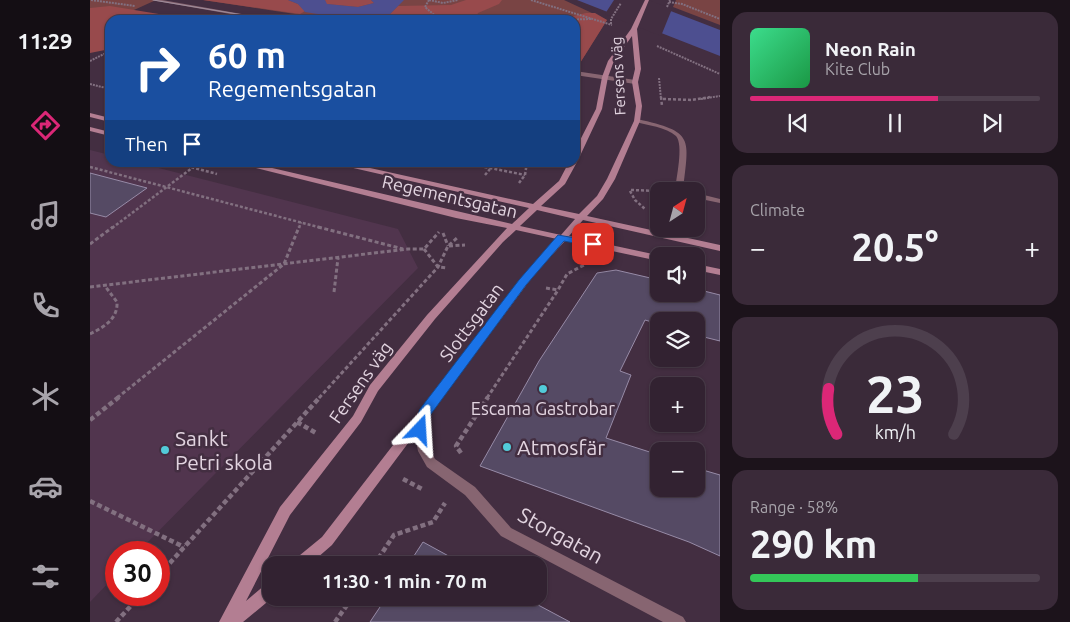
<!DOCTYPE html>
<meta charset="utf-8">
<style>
body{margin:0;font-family:Ubuntu,sans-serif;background:#3a2a39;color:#f1f3f6;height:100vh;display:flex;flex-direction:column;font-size:19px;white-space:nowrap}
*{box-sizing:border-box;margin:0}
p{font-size:16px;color:#a8a4ab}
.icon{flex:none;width:28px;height:28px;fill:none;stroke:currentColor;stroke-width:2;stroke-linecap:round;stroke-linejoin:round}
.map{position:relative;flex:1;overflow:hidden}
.drawer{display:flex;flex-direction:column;gap:12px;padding:12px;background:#1c131b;width:350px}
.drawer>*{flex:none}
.guide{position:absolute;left:15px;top:15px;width:475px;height:152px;border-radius:15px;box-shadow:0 1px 4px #0004,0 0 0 1px #4d3f4d;background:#1a4fa0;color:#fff;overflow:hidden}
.needle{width:32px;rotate:36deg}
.controls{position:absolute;left:560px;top:182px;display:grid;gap:10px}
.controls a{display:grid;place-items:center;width:55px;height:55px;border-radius:10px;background:#322231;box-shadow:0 1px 4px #0004,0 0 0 1px #4d3f4d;font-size:25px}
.speed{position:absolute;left:15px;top:541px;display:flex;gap:10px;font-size:25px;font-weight:700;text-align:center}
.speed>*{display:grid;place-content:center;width:65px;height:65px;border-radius:50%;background:#322231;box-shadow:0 1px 4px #0004,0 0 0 1px #4d3f4d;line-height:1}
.speed .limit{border:8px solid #d22;background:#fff;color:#111}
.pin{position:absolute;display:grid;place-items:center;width:42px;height:42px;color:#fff;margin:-21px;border-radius:10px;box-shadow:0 2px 8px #0006}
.me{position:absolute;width:55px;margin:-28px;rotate:20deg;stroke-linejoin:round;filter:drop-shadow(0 0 4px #0008)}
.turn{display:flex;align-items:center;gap:18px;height:105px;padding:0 20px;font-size:22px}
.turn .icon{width:65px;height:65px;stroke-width:2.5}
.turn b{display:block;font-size:35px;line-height:42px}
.then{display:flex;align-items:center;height:48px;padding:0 20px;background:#0003;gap:10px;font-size:19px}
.big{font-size:38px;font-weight:700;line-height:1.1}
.drawer .tile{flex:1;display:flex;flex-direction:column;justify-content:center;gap:8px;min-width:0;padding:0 18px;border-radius:15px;background:#3a2a39}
.drawer .dial{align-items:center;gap:0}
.dial svg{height:130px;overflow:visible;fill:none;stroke:#4d3f4d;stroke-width:7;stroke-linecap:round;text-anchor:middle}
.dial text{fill:#f1f3f6;stroke:none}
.song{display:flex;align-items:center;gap:15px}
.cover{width:60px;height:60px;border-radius:8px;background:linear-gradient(135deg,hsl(150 70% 55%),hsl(140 70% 35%))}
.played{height:5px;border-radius:2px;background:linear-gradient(90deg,#db2777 65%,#4d3f4d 65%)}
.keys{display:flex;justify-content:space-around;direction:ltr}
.heat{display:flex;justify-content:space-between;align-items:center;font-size:28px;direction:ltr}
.charge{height:8px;border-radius:4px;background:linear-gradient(90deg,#34c759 58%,#4d3f4d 0)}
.trip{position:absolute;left:172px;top:556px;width:285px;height:50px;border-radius:15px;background:#322231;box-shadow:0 1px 4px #0004,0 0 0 1px #4d3f4d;font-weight:700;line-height:50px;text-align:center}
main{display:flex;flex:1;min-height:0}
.tabs{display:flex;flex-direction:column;width:90px;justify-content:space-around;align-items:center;background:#140e14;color:#a8a4ab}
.tabs .icon{width:35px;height:35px}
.tabs .active{color:#db2777}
.tabs b{font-size:22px;color:#f1f3f6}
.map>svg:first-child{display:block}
.built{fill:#51354e}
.green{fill:#794444}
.forest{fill:#984a4c}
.water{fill:#4d4f90}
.pier{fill:#432e41}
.building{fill:#554a64;stroke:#978ba7}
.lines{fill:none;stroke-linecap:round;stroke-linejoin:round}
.path-far3{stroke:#827080;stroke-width:2;stroke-dasharray:2 1;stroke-linecap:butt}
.path-far2{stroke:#827080;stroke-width:2.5;stroke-dasharray:3 2;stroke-linecap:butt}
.path-far1{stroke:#827080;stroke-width:3;stroke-dasharray:4 2.5;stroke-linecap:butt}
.path{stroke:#827080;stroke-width:4.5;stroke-dasharray:5 3;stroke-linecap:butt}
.service{fill:#876571;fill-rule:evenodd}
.minor{fill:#876571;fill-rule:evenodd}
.secondary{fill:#b37e92;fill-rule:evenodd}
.tram{stroke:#9f8e9d;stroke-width:1}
.route{fill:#1a73e8;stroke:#114b97}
.poi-dot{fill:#52cbd9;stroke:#432e41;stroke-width:2}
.labels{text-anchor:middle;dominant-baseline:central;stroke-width:5;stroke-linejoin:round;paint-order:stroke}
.far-street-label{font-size:15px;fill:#e2d4e0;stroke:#432e41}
.street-label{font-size:18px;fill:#e2d4e0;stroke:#432e41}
.poi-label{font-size:18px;fill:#e2d4e0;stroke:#432e41}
.near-poi-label{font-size:21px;fill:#e2d4e0;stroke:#432e41;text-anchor:start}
.near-street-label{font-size:21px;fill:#e2d4e0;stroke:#432e41}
</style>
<main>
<nav class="tabs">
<b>11:29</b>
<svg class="icon active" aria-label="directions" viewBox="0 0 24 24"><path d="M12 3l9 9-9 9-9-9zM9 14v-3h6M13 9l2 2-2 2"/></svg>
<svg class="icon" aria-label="music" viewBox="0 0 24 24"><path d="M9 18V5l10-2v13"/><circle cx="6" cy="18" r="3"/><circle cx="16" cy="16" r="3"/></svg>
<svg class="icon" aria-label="phone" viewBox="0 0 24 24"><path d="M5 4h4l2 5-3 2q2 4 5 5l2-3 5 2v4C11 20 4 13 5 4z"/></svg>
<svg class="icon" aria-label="climate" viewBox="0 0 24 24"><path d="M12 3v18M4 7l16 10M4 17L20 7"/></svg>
<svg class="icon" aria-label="car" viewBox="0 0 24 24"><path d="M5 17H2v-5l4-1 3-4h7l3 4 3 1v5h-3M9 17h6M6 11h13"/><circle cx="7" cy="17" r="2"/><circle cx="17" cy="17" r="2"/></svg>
<svg class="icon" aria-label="filters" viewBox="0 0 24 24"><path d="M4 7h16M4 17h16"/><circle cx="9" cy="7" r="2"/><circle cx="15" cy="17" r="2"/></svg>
</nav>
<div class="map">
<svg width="630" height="622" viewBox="0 0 630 622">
<rect width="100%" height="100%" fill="#432e41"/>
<!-- built -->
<path class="built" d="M0 150 20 155V162L49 163 308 229 328 268 48 552H26V575L0 602Z"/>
<!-- green -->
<g class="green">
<path d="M0 0H66L0 30Z"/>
<path d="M113 0H474L517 20 490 63 485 20H244Z"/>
<path d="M586 0H630V25L583 7Z"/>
</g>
<!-- forest -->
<g class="forest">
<path d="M113 0H198L208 4 215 11 210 14Z"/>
<path d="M235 0H281L284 3 268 7 236 4Z"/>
<path d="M376 0H412L409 4 388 13 385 20H253L252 18 300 14 308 6 361 5Z"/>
<path d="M20 6 81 16 75 20H20V49L0 53V8Z"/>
<path d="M496 13H505L517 20 490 63 485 62V20H466Z"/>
</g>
<!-- water -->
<g class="water">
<path d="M198 0H235L237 4 268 7 284 3 281 0H314L300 14 252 18 215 12 208 4Z"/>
<path d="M487 0H552L630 30V56Z"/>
</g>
<!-- pier -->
<path class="pier" d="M524 0H559L582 9 571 36 515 14Z"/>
<!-- building -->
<g class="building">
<path d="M0 173 57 188 16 217 0 213Z"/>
<path d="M526 270 569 280V294H606V289L630 295V341L606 335V321H569V324L555 320 530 371 541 375 516 438 569 455V489H606V468L630 475V556L599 542 390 466 449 361 507 273Z"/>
<path d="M333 542 375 565H318Z"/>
<path d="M296 598H435L480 622H280Z"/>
</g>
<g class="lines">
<!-- path-far3 -->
<g class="path-far3">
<path d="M1 0 45 6"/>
<path d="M339 0 353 3 368 0"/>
<path d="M339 0 335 7 350 20"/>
<path d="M441 0 522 25"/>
<path d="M579 2 592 4 630 19"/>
<path d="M577 7 580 0"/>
<path d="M466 20 501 19"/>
<path d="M521 24V19L531 3"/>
<path d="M567 46 630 74"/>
<path d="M0 61 20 51"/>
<path d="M569 78 571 99"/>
<path d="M0 84 20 89"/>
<path d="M611 99 630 96"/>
</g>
<!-- path-far2 -->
<g class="path-far2">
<path d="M571 97 572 106"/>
<path d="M573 99 602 100 620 97"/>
<path d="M82 162 127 174"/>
<path d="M370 162 435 175"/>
<path d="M442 162 456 166"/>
<path d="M0 167 232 228"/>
<path d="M395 175 400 169"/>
<path d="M429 183 435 175 437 162"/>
<path d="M541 190 569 191"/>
<path d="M540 191 545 200 555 209"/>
<path d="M22 228 102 168"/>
<path d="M209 228 211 222"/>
</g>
<!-- path-far1 -->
<g class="path-far1">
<path d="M228 227 313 249"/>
<path d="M353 233 358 246"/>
<path d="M0 244 23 227"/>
<path d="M359 246 375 245"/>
<path d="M334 249 348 267 357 268"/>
<path d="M0 287 318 249H334L349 232"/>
<path d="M456 288 468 290 477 274 494 265"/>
<path d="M244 292 248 258"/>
<path d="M0 334C14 327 28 319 27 302L15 286"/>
<path d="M27 398 194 264 209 227"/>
<path d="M229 398 348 267 358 246 367 238"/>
<path d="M397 398 468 290"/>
</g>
<!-- path -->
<g class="path">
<path d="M0 420 29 397"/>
<path d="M207 422 226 433"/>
<path d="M371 453 366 446 398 397"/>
<path d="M313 479 334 490"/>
<path d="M0 501 94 547"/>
<path d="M284 565 304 535 343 522 355 503"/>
<path d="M69 575 230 397"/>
<path d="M26 622 51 595"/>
<path d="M245 622 262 598"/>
</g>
<!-- service -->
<g class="service">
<path d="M547 119C605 132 599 137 593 191H585C586 179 594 145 586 136 576 127 557 125 545 122V120Z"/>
<path d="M606 193 630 199V203L606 198Z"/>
</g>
<!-- minor -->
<g class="minor">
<path d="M61 0H72L186 20H174Z"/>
<path d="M485 71 545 80 548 82 545 84 485 75Z"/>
<path d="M334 410 338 411 340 414 336 430 340 450 345 459 385 487 421 528 593 617 596 622H573L411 536 375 495 337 467 328 451 324 430 330 411Z"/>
</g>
<!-- secondary -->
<g class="secondary">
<path d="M555 0H559L547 29 551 69 548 82 552 106 550 121 525 179 513 199 497 216 630 245V251L493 220 479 236 572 256H569V261L475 241 446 272 242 545 219 565H202L204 560 232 537 440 268 467 239 426 230 413 242 345 319 288 391 271 422 200 515 156 601 176 584 181 582 182 598 153 622H129L190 507 263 416 280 385 337 315 417 228 366 218 142 162H157L422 224 439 208 237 162H253L443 204 469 181 479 162H485V150L506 109 512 77 518 61 541 29ZM542 36 545 69 542 82 546 106 544 121 517 179 507 196 489 214 451 206 475 184 487 162 485 160 489 158 512 109 518 77 524 61ZM447 210 485 219 471 235 430 226Z"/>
<path d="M0 113 20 118V122L0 117Z"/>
<path d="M0 127 20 132V136L0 131Z"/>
<path d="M606 264 630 269V275L606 270Z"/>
</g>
<!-- tram -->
<path class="tram" d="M63 0 183 20"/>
</g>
<!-- route -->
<path class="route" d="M468 235 503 241 508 244 503 247 474 241 436 285 341 414 335 434 330 436 325 434 323 430 330 409 429 280Z"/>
<!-- markers -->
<g class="poi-dot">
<circle cx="453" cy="389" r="5"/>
<circle cx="417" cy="447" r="5"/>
<circle cx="75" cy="450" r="5"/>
</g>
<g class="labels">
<!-- far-street labels -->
<g class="far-street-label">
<text transform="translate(528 76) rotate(-93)">Fersens väg</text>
</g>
<!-- street labels -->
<g class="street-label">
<text transform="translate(360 196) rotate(13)">Regementsgatan</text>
<text transform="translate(381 322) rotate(-53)">Slottsgatan</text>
<text transform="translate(270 382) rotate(-55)">Fersens väg</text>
</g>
<!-- poi labels -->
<g class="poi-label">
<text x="453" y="408">Escama Gastrobar</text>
</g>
<!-- near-poi labels -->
<g class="near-poi-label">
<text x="85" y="438">Sankt<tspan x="85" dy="24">Petri skola</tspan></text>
<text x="427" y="447">Atmosfär</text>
</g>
<!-- near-street labels -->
<g class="near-street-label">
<text transform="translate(471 535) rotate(29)">Storgatan</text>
</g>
</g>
</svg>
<div class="controls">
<a><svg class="needle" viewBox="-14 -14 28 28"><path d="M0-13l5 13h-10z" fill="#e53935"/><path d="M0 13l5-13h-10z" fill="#a8a4ab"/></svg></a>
<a><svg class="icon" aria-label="sound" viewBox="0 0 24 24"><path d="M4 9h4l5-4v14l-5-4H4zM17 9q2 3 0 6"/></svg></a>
<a><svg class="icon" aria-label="layers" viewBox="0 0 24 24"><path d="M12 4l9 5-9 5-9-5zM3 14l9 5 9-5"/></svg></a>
<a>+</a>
<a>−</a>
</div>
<div class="speed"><div class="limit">30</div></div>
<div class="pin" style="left:503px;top:244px;background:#d93025"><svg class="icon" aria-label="arrive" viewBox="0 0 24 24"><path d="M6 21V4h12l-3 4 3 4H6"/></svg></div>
<svg class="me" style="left:330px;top:430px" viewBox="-20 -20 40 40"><path d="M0-17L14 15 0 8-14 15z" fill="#1a73e8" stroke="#fff" stroke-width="4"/></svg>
<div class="trip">11:30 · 1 min · 70 m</div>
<div class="guide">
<div class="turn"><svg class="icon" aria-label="right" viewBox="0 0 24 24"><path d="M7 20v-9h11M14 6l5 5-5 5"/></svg><div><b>60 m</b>Regementsgatan</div></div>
<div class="then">Then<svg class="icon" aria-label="arrive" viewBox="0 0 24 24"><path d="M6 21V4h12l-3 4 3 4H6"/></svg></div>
</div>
</div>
<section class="drawer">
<div class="tile">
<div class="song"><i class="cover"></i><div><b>Neon Rain</b><p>Kite Club</p></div></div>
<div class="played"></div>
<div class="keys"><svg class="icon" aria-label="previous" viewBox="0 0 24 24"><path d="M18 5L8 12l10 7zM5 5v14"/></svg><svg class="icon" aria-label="pause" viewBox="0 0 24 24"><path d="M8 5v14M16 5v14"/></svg><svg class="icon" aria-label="next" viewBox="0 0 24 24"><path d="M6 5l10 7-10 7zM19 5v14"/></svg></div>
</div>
<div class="tile"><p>Climate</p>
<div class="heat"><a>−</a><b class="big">20.5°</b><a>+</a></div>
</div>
<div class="tile dial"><svg viewBox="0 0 100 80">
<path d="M14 69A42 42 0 1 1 86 69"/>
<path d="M14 69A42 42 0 0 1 9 41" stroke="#db2777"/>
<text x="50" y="56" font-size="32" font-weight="700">23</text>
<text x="50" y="72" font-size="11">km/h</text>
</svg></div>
<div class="tile"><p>Range · 58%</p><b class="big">290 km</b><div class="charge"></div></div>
</section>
</main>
